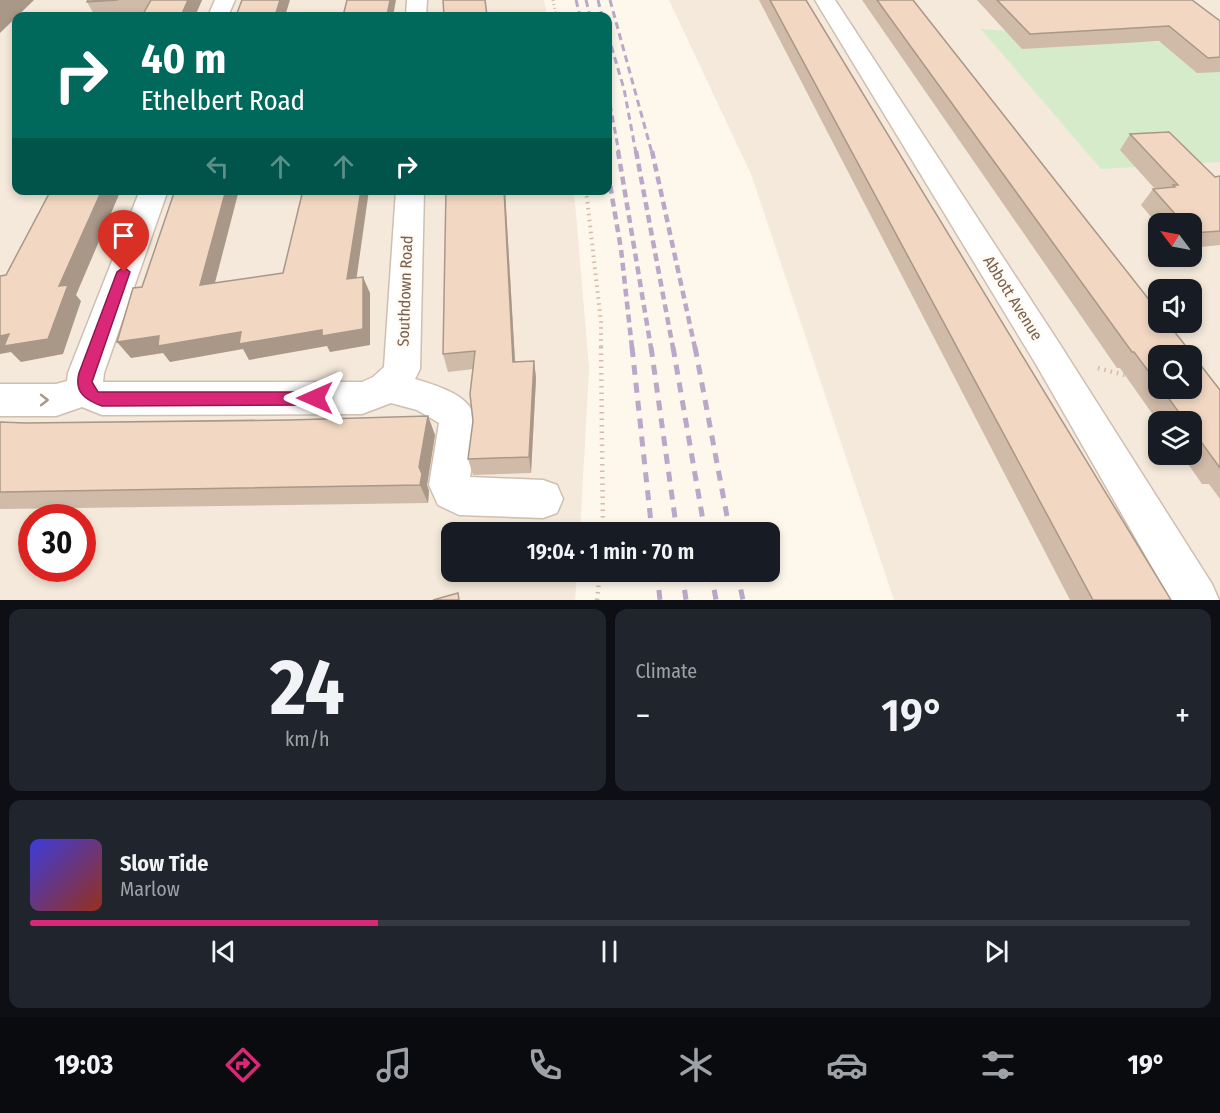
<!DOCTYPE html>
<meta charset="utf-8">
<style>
body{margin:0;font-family:"Fira Sans Condensed",sans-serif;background:#20242c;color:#f1f3f6;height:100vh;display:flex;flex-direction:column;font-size:22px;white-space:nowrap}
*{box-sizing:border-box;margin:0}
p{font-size:20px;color:#9ea1a6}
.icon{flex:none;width:33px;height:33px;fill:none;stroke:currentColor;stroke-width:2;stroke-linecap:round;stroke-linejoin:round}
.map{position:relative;height:600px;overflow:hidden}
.drawer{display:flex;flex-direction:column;gap:9px;padding:9px;background:#0d0f14;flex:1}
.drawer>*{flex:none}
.top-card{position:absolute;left:12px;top:12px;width:600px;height:183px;border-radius:12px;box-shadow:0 3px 9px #0003;background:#00695c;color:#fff;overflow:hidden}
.needle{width:39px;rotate:302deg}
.buttons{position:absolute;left:1148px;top:213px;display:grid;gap:12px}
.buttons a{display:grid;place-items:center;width:54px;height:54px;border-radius:12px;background:#171b24;box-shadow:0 3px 9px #0003;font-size:30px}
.speed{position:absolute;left:18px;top:504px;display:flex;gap:12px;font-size:30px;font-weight:700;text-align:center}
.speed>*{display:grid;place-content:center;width:78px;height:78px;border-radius:50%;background:#171b24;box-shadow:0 3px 9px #0003;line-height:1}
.speed .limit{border:9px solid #d22;background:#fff;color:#111}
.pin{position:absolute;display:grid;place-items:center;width:51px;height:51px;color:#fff;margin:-62px -26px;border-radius:50% 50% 50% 0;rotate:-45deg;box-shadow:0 0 6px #0007}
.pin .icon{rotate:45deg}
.me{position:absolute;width:66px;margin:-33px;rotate:270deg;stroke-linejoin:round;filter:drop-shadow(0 0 4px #0008)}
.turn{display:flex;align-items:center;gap:21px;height:126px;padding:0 30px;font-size:27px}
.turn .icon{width:78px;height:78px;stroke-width:2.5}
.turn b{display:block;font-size:42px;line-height:51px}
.lanes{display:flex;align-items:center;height:57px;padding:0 30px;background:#0003;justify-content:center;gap:30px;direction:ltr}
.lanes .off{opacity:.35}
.big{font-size:45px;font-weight:600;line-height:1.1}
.drawer .card{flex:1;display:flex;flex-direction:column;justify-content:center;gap:9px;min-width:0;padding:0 21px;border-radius:12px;background:#20242c}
.drawer .dial{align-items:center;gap:0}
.dial b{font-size:78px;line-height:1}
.song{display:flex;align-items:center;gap:18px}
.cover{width:72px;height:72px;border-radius:9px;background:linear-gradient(135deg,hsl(240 70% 55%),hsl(10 70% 35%))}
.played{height:6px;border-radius:3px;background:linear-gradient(90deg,#db2777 30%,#363941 30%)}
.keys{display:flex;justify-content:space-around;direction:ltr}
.heat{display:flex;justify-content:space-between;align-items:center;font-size:33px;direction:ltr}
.drawer .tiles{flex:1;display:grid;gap:9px;grid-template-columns:1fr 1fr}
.card:last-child{grid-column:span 2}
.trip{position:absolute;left:441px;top:522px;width:339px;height:60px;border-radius:12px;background:#171b24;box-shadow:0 3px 9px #0003;font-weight:600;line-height:60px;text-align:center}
.tab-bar{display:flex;height:96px;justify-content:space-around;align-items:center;background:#090b0e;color:#9ea1a6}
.tab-bar .icon{width:42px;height:42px}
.tab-bar .current{color:#db2777}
.tab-bar b{font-size:27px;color:#f1f3f6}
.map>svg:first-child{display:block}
.residential{fill:#f4e9da;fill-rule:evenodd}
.green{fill:#d5ebc9}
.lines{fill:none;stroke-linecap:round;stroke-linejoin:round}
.minor-casing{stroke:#cfbfb0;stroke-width:3}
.path-far2{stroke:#d8bba6;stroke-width:3;stroke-dasharray:1 3;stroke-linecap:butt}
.path-far1{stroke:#d8bba6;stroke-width:4;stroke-dasharray:1.5 4.5;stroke-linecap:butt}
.path{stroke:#d8bba6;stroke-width:4.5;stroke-dasharray:1.5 5;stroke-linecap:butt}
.minor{fill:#fff;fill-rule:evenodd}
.rail-far2{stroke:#bba8c8;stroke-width:3;stroke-dasharray:7 4.5;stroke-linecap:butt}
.rail-far1{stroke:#bba8c8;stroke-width:4.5;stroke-dasharray:8 5;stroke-linecap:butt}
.rail{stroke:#bba8c8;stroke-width:5;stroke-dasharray:10 8;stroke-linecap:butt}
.wall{fill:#d0baa8;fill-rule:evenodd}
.shaded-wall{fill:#a99788}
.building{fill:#f2d8c3;stroke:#a99788;stroke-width:1.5}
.oneway{stroke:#a7978c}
.route{fill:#db2777;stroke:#8e194d;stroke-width:1.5}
.labels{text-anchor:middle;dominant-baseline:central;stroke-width:5;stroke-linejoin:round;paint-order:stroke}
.street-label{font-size:16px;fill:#785f4e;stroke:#fffaf2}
</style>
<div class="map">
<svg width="1220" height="600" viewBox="0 0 1220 600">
<rect width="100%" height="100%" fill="#fdf7ec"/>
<!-- residential -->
<g class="residential">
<path d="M0 0H544L547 16H16V190L574 191 589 368 580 532H452V572H577L575 600H0ZM32 518H82V568H32Z"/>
<path d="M669 0H1220V600H894L751 174ZM1158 224H1191V256H1158ZM1158 290H1191V322H1158ZM1158 356H1191V388H1158ZM1158 422H1191V454H1158Z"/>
</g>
<!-- green -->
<path class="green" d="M981 29 1220 47V162L1101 169Z"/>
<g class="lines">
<defs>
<g id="minor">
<path d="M215 0H235L228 16H208Z"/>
<path d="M407 0H427L426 16H406Z"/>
<path d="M815 0H835L1061 346 1212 584 1219 600H1171L1037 366Z"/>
<path d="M140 190H168L104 373 103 382H362L373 377 384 367 396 190H424L420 369 415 379C483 399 481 412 470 477L543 480 557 485 563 499 557 513 543 518 459 515 438 505 429 485 439 423 417 410 391 403 362 414 102 415 82 407 56 416H0V384H56L67 381 68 373Z"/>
</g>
</defs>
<!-- minor casing -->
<use href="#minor" class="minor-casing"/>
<!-- path-far2 -->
<path class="path-far2" d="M553 0 556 16"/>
<!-- path-far1 -->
<path class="path-far1" d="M586 190 601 322V348"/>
<!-- path -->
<g class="path">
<path d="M601 347 603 532"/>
<path d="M1098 368 1128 376"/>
<path d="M597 600 600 572"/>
</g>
<!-- minor -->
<use href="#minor" class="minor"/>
<!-- rail-far2 -->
<g class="rail-far2">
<path d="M576 0 580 16"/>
<path d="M586 0 590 16"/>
<path d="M598 0 602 16"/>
<path d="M610 0 652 153"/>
<path d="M608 35 624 89 636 153"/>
<path d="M608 93 619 153"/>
</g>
<!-- rail-far1 -->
<g class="rail-far1">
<path d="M618 151 651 348"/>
<path d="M636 151 673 348"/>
<path d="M652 151 695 348"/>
<path d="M608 173 621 249 632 348"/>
</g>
<!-- rail -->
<g class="rail">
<path d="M632 347 652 532"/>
<path d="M651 347 677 532"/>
<path d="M673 347 705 532"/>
<path d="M695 347 730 532"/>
<path d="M657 572 660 600"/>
<path d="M682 572 686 600"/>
<path d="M711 572 716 600"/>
<path d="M737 572 743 600"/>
</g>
</g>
<!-- wall -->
<g class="wall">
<path d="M88 0H202L195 16H142L143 14 111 16H95L87 2Z"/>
<path d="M759 0H806L1171 600H1070Z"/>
<path d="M862 0H913L1220 390V499L1209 484H1202L1181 454H1191V422H1158L1120 368H1117ZM1158 356 1191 388H1158Z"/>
<path d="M977 0H1192L1220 21V72L1197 73 1159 41 1022 49Z"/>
<path d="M1130 134 1215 177 1220 176V245L1191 248V224H1158V225L1141 205 1153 189H1155L1120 150Z"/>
<path d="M505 190 515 361H534L536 378 531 473 473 475 468 459 473 421V369L448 372 443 354Z"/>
<path d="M428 416 435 435 427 485 429 491 428 503 0 509V422L25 423 289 420Z"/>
</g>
<!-- shaded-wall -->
<g class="shaded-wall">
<path d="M0 0H34L0 33Z"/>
<path d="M188 0H202L195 16H181Z"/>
<path d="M280 0H290L285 16H275Z"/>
<path d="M390 0H396L393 16H387Z"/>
<path d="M102 190H121L76 295 81 301 63 354 21 362 11 352 0 354V336Z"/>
<path d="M226 190H239L210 302 200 285Z"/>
<path d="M361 190H369L354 296 347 279Z"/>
<path d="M504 190H505L516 379 513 362Z"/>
<path d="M363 277 370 293V345L330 352 327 346 249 360 243 349 170 362 163 353 131 358 117 342Z"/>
<path d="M534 361 536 378 531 473 529 457Z"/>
<path d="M428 416 435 435 427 485 429 491 428 503 420 485 419 467Z"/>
</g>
<!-- building -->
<g class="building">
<path d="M88 0H118L87 2Z"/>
<path d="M151 0H188L181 16H142Z"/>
<path d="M242 0H280L275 16H236Z"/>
<path d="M347 0H390L387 16H343Z"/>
<path d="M443 0H485L487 16H444Z"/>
<path d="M770 0H806L1171 600H1093Z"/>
<path d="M877 0H913L1158 311V322H1167L1220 390V468L1191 428V422H1186L1161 388H1191V356H1158V384L1134 352H1132Z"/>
<path d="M997 0H1192L1220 21V57L1208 58 1169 26 1030 34Z"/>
<path d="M1169 132 1215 177 1220 176V231L1192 233 1191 231V224H1184L1153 189 1175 187 1173 185H1178L1130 134Z"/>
<path d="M51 190H102L59 286 68 285 48 339 4 346 9 334 0 336V276L6 275Z"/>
<path d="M175 190H226L200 285 283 273 303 190H361L347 279 363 277V329L322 336V330L239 344 241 332 158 346 159 336 117 342 133 288 142 287Z"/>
<path d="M446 190H504L513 362 534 361 529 457 468 459 473 421 470 394 475 351 443 354Z"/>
<path d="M428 416 419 467 422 474 420 485 0 492V422L25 423 289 420Z"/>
<path d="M458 593 459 600H433Z"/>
</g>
<!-- one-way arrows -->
<defs><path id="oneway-chevron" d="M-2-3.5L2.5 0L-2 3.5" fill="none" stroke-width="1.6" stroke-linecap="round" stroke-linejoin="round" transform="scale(1.5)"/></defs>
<use class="oneway" href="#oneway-chevron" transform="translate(44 400)"/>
<!-- route -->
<path class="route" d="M124 267 130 272 92 382 98 392H315L320 394 322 398 320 403 315 405 102 406C85 400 74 392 79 373L117 272Z"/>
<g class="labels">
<!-- street labels -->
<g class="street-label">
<text transform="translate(405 291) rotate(-88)">Southdown Road</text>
<text transform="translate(1013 298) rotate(58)">Abbott Avenue</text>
</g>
</g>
</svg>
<div class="buttons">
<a><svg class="needle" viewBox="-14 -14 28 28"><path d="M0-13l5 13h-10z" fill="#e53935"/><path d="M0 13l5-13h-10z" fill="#9ea1a6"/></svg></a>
<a><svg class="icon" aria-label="sound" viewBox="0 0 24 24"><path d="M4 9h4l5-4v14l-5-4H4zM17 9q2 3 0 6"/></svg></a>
<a><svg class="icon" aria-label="search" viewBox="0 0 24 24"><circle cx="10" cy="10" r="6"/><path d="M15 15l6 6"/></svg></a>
<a><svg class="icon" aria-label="layers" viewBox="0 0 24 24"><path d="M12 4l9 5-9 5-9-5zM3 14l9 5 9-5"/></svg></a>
</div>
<div class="speed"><div class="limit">30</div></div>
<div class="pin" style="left:124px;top:272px;background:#d93025"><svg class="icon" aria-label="arrive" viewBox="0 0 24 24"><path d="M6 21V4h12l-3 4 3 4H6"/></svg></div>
<svg class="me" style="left:315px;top:398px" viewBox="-20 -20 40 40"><path d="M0-17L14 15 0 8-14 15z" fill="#db2777" stroke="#fff" stroke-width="4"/></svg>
<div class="trip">19:04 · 1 min · 70 m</div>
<div class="top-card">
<div class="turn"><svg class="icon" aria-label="right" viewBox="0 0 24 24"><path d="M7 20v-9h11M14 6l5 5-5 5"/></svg><div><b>40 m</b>Ethelbert Road</div></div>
<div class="lanes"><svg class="icon off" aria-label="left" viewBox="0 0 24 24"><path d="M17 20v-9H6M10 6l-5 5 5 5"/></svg><svg class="icon off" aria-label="ahead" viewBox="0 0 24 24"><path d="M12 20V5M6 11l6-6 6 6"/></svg><svg class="icon off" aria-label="ahead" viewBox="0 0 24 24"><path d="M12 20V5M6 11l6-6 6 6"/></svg><svg class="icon" aria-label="right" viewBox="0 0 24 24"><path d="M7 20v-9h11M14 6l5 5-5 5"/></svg></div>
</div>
</div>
<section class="drawer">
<div class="tiles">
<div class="card dial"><b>24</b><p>km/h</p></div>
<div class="card"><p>Climate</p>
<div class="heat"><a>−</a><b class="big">19°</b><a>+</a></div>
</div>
<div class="card">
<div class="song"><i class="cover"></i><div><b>Slow Tide</b><p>Marlow</p></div></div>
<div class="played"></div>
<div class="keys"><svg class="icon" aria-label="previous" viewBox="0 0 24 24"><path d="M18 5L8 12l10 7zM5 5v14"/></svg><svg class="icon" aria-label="pause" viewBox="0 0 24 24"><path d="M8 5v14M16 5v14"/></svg><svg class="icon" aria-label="next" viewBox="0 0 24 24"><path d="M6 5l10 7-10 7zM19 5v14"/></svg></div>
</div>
</div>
</section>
<nav class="tab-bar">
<b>19:03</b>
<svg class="icon current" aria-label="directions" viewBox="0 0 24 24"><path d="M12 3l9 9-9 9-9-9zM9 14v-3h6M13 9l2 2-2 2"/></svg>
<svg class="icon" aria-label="music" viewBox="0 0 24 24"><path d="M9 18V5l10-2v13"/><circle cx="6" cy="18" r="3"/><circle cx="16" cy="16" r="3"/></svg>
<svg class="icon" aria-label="phone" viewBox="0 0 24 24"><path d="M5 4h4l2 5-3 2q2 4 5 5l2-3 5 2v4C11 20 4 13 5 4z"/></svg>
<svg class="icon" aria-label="climate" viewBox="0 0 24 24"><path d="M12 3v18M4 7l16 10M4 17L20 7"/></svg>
<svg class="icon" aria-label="car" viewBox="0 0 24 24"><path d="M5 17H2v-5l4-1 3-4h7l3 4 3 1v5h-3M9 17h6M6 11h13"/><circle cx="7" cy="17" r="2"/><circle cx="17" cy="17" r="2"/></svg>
<svg class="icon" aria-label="filters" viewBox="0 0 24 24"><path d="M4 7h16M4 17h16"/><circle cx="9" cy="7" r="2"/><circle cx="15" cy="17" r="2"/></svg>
<b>19°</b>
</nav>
